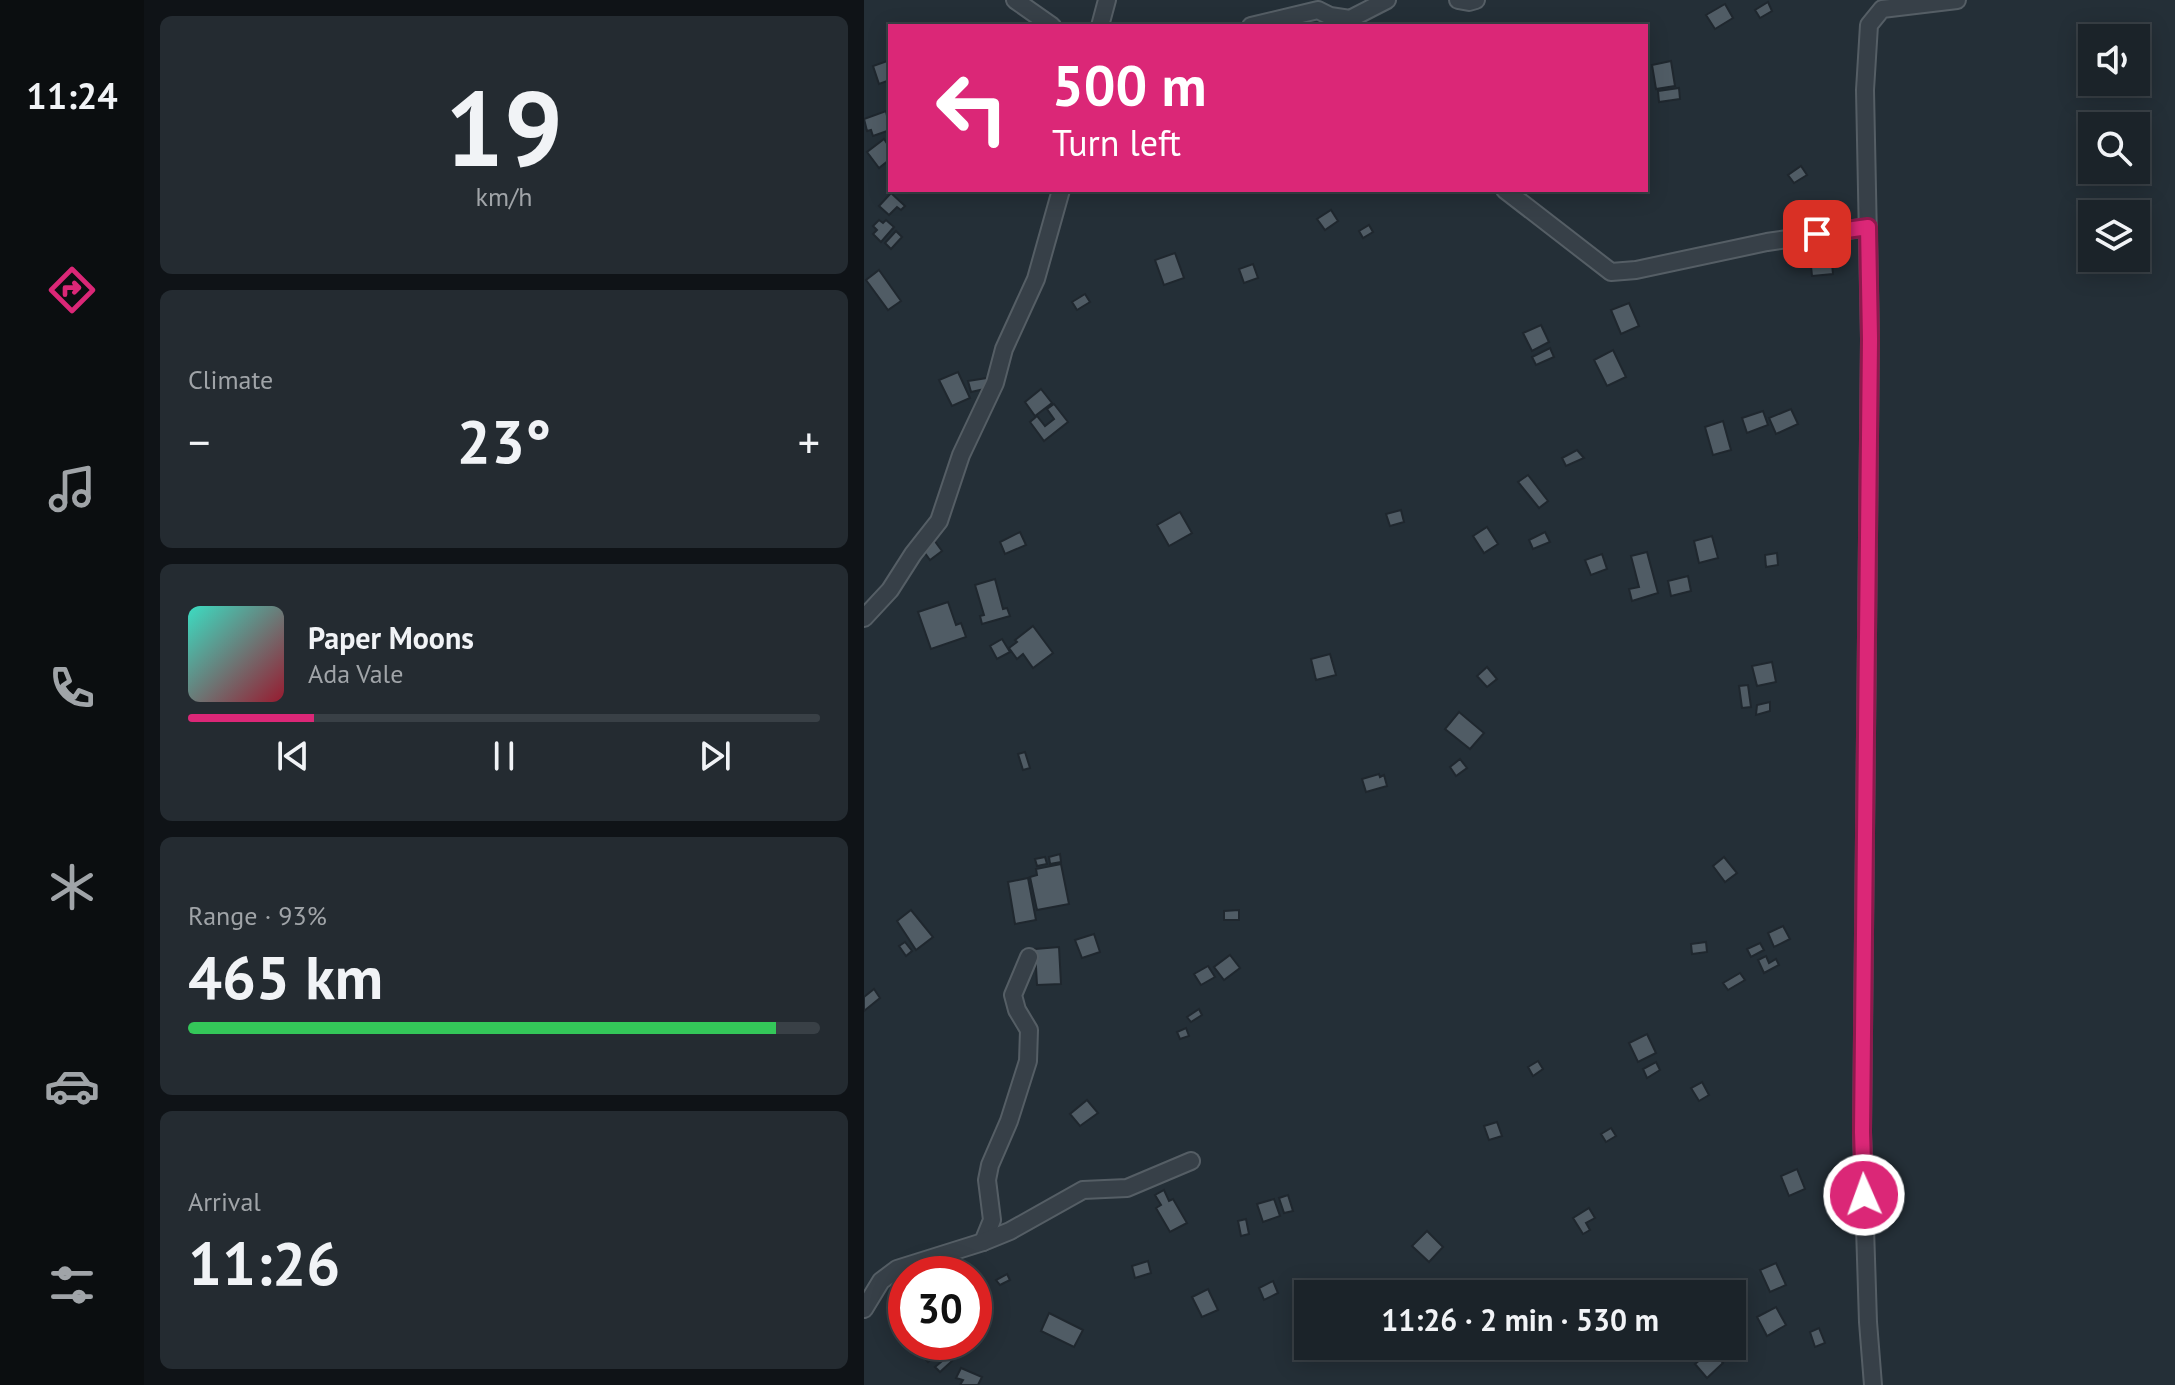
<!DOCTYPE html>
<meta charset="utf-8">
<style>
body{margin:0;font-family:"PT Sans",sans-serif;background:#242b31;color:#f1f3f6;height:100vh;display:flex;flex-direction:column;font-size:30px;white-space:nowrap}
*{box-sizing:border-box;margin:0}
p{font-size:26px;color:#a0a4a8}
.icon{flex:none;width:44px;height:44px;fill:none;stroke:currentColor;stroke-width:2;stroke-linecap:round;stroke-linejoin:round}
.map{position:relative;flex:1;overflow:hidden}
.side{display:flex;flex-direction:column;gap:16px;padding:16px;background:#0f1317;width:720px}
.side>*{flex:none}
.hud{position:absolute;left:24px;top:24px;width:760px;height:168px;border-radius:0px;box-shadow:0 4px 20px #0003,0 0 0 2px #394046;background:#db2777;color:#fff;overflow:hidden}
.tools{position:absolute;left:1214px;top:24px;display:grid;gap:16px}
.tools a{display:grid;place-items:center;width:72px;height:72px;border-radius:0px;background:#1b2329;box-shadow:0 4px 20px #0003,0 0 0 2px #394046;font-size:40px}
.speed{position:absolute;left:24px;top:1256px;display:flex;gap:16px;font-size:40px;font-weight:700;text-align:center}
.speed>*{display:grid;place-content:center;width:104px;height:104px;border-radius:50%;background:#1b2329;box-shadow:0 4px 20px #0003,0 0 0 2px #394046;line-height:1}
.speed .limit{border:12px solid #d22;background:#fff;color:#111}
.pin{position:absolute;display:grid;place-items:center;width:68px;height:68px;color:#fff;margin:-34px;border-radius:16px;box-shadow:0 4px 12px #0006}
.me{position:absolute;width:88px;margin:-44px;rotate:358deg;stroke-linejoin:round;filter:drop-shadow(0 0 6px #0008)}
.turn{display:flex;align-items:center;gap:28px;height:168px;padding:0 32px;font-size:36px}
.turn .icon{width:104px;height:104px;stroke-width:2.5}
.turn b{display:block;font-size:56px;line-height:68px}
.big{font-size:60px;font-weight:800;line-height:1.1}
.side .widget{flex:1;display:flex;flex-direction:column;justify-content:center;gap:12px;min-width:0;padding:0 28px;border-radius:12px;background:#242b31}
.side .dial{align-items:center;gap:0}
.dial b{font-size:104px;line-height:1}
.song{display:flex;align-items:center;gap:24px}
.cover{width:96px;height:96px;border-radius:12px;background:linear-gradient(135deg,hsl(170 70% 55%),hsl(350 70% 35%))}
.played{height:8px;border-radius:4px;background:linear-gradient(90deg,#db2777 20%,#394046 20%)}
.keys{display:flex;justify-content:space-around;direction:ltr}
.heat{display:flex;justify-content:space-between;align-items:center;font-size:44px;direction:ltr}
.charge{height:12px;border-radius:6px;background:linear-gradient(90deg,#34c759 93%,#394046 0)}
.trip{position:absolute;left:430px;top:1280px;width:452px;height:80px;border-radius:0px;background:#1b2329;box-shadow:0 4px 20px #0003,0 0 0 2px #394046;font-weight:800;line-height:80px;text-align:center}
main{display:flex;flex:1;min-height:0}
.menu{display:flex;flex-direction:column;width:144px;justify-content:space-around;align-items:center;background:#0b0e10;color:#a0a4a8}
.menu .icon{width:56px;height:56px}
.menu .selected{color:#db2777}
.menu b{font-size:36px;color:#f1f3f6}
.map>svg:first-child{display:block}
.building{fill:#505c65;stroke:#1f272e;stroke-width:2}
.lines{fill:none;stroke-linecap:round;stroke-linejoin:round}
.minor-casing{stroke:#555e65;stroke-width:20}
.minor{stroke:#374048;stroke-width:16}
.route-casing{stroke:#8e194d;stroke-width:20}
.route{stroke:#db2777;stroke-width:14}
</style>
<main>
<nav class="menu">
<b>11:24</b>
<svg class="icon selected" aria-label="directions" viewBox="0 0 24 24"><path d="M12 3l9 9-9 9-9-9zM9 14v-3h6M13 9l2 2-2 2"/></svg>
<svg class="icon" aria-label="music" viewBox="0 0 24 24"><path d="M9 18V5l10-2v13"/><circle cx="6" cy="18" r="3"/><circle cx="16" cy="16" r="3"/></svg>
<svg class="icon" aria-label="phone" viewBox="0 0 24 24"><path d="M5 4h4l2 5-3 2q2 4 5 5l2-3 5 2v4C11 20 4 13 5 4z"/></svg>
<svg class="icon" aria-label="climate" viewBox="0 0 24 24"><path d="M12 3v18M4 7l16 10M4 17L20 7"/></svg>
<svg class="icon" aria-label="car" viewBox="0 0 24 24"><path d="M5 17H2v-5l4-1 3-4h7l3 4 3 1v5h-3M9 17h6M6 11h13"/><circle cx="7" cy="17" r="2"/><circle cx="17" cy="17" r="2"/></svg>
<svg class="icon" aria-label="filters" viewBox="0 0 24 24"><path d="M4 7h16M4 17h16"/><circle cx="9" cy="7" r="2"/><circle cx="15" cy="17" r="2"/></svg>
</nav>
<section class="side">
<div class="widget dial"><b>19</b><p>km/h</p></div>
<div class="widget"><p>Climate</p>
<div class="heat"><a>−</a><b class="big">23°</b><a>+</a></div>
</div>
<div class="widget">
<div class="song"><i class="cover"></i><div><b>Paper Moons</b><p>Ada Vale</p></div></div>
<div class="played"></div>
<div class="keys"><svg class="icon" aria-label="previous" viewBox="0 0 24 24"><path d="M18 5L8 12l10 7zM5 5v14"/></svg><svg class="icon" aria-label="pause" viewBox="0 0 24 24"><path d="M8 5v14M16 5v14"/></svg><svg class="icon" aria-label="next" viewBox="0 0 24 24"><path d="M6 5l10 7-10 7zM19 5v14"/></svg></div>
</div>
<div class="widget"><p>Range · 93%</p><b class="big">465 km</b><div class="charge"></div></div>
<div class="widget"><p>Arrival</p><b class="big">11:26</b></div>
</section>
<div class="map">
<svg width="1311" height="1385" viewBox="0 0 1311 1385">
<rect width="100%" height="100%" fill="#242f37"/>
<!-- building -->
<g class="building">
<path d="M904 2 908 11 896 18 891 10Z"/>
<path d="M861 4 869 18 851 29 842 15Z"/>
<path d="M26 60V80L15 84 9 66Z"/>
<path d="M807 61 811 86 792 89 788 65Z"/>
<path d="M815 88 816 99 795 102 794 91Z"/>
<path d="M22 111 26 130 9 136 7 130 3 131 0 119Z"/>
<path d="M20 139 26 148V162L25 160 15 168 3 152Z"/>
<path d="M937 166 943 175 930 183 924 175Z"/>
<path d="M27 193 41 206 37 210 33 207 25 215 15 206Z"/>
<path d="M467 210 474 221 461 230 453 219Z"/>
<path d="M15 220 19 223 22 220 30 227 17 242 9 234 13 230 9 226Z"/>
<path d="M505 225 509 232 499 238 495 231Z"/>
<path d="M32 231 38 237 27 249 21 243Z"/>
<path d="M311 253 320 278 300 285 291 260Z"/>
<path d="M389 264 394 278 380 283 375 269Z"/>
<path d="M968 264 969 274 948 276 947 266Z"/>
<path d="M15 270 37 301 24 310 2 280Z"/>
<path d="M221 294 226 302 213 310 208 302Z"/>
<path d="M765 303 775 326 757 334 747 310Z"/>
<path d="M677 325 685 342 668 351 659 333Z"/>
<path d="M686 348 690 357 672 365 668 357Z"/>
<path d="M749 350 762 377 743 386 730 360Z"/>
<path d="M94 372 106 398 88 406 75 380Z"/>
<path d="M123 378 125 388 107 392 104 381Z"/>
<path d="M177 389 188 403 171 416 161 402Z"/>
<path d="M190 404 204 422 180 441 166 422 173 416 181 426 190 419 183 409Z"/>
<path d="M927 409 934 424 912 434 905 418Z"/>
<path d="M899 411 904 425 883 433 878 418Z"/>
<path d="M859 421 867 450 849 455 841 427Z"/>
<path d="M713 450 720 458 702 466 698 458Z"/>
<path d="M664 475 684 501 675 508 654 482Z"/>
<path d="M537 510 540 522 526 526 522 514Z"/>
<path d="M316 512 328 533 305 546 293 525Z"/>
<path d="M623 527 634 544 620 553 609 536Z"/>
<path d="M156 532 162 545 141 554 136 542Z"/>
<path d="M681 532 686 542 669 549 665 540Z"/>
<path d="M848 536 854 558 835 563 830 541Z"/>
<path d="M70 540 78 551 66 560 58 549Z"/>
<path d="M783 552 794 593 768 601 765 589 775 587 767 556Z"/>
<path d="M913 553 914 565 902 567 901 555Z"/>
<path d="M738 554 743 569 727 575 721 560Z"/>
<path d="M824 576 827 591 807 596 804 581Z"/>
<path d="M131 579 139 609 143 608 146 616 118 624 116 616 120 615 111 585Z"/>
<path d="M84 602 92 625 97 623 102 637 67 649 54 612Z"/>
<path d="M169 626 189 653 169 668 159 654 153 659 145 648 153 642 151 640Z"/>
<path d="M138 639 146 652 133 659 126 646Z"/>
<path d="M466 654 472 675 452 680 447 659Z"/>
<path d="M908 662 912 682 893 686 888 666Z"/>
<path d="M623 667 633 679 623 687 613 676Z"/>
<path d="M884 685 887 707 878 708 875 686Z"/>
<path d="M906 702V711L892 715 893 705Z"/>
<path d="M595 712 620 733 606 749 581 729Z"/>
<path d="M161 752 166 768 159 770 154 754Z"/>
<path d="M596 759 603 768 592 776 586 767Z"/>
<path d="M515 774 516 777 520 775 523 786 502 792 498 779Z"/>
<path d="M196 854 197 862 186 864 185 857Z"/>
<path d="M181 857 183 864 173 866 171 859Z"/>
<path d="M860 857 873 873 861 882 849 866Z"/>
<path d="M197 864 205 904 173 910 166 877 173 875 172 869Z"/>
<path d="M164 878 172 920 151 924 144 882Z"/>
<path d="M47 910 69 937 52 950 33 921Z"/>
<path d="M375 910V920H360V911Z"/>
<path d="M919 926 926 939 910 947 904 933Z"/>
<path d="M230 934 236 952 218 958 211 940Z"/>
<path d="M41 942 48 951 42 956 35 946Z"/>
<path d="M842 942 843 952 828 954 827 944Z"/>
<path d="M896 943 900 950 887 957 883 949Z"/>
<path d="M195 947 197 984 173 985 171 949Z"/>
<path d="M366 955 376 968 360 980 350 967Z"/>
<path d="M902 956 905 963 912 959 915 965 900 973 894 960Z"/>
<path d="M344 966 351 977 337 985 330 974Z"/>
<path d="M876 973 881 980 864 990 859 983Z"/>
<path d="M10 989 16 998 0 1011V997Z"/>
<path d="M335 1009 338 1015 327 1022 323 1017Z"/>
<path d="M322 1028 325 1036 316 1039 313 1032Z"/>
<path d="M783 1034 792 1053 774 1062 765 1043Z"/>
<path d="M674 1061 679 1069 669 1076 664 1067Z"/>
<path d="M792 1062 796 1070 783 1078 779 1069Z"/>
<path d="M838 1082 845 1095 835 1101 827 1088Z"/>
<path d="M223 1100 234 1113 216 1126 206 1114Z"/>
<path d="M633 1122 638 1136 625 1140 620 1126Z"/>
<path d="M747 1128 752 1136 742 1142 737 1134Z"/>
<path d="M933 1169 941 1189 925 1196 917 1176Z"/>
<path d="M300 1190 305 1201 309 1199 323 1223 306 1232 292 1208 297 1205 291 1195Z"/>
<path d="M424 1195 429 1211 420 1213 415 1198Z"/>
<path d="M410 1199 416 1216 399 1222 393 1204Z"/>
<path d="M725 1208 731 1218 722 1223 726 1230 719 1234 709 1218Z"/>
<path d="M382 1219 385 1234 377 1236 374 1221Z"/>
<path d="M563 1231 579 1247 565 1262 548 1246Z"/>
<path d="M284 1261 287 1273 271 1278 268 1266Z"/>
<path d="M912 1263 922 1285 906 1292 896 1270Z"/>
<path d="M143 1274 146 1280 136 1285 132 1280Z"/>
<path d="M409 1281 414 1293 400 1300 395 1288Z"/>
<path d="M668 1281 672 1291 657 1294 654 1287Z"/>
<path d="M344 1289 354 1310 338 1317 328 1297Z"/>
<path d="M912 1307 922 1325 903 1336 893 1317Z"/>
<path d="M185 1313 219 1330 210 1347 177 1331Z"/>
<path d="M955 1328 961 1343 951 1347 946 1332Z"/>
<path d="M55 1342H79L82 1346 64 1362 51 1346Z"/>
<path d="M848 1350 859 1363 843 1378 831 1364Z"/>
<path d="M84 1356 88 1361 76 1372 71 1367Z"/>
<path d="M97 1368 118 1377 114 1385H96L99 1380 92 1378Z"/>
</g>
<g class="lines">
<defs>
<g id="minor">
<path d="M151 0 188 26"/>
<path d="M594 0 605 2 612 0"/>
<path d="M236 26 243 0"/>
<path d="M387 26 454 10 466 16 486 19 523 0"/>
<path d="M641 190 747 272 772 270 903 242 1004 227"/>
<path d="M0 618 26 590 49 554 75 521 97 455 131 383 140 349 172 279 197 190"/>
<path d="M119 1242 128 1220 123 1180 126 1165 145 1121 164 1061 165 1030 153 1010 149 995 165 957"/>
<path d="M0 1309 17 1281 33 1269 119 1242 146 1231 219 1190 263 1188 327 1161"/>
<path d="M1009 1385 1004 1322 998 1132 1006 339 1001 90 1005 25 1018 9 1093 0"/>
</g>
</defs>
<!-- minor casing -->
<use href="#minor" class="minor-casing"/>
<!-- minor -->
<use href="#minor" class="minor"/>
</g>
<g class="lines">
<defs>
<path id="route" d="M953 234 1004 227 1006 339 998 1132 1000 1195"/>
</defs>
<!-- route casing -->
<use href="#route" class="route-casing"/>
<!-- route -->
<use href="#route" class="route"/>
</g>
</svg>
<div class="tools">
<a><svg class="icon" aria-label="sound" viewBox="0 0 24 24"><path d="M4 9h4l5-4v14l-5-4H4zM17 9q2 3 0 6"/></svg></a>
<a><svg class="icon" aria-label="search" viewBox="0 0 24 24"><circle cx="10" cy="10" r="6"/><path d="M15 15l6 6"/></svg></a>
<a><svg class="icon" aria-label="layers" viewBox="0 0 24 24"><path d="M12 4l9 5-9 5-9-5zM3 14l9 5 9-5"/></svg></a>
</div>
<div class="speed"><div class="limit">30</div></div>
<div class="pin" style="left:953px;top:234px;background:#d93025"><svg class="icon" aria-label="arrive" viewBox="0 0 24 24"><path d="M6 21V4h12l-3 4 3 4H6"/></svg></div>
<svg class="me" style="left:1000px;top:1195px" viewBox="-20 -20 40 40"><circle r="17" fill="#db2777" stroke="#fff" stroke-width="3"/><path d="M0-11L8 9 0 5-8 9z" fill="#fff"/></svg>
<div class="trip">11:26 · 2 min · 530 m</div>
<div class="hud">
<div class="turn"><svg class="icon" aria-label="left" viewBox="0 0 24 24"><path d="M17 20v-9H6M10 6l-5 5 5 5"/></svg><div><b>500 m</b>Turn left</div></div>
</div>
</div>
</main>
